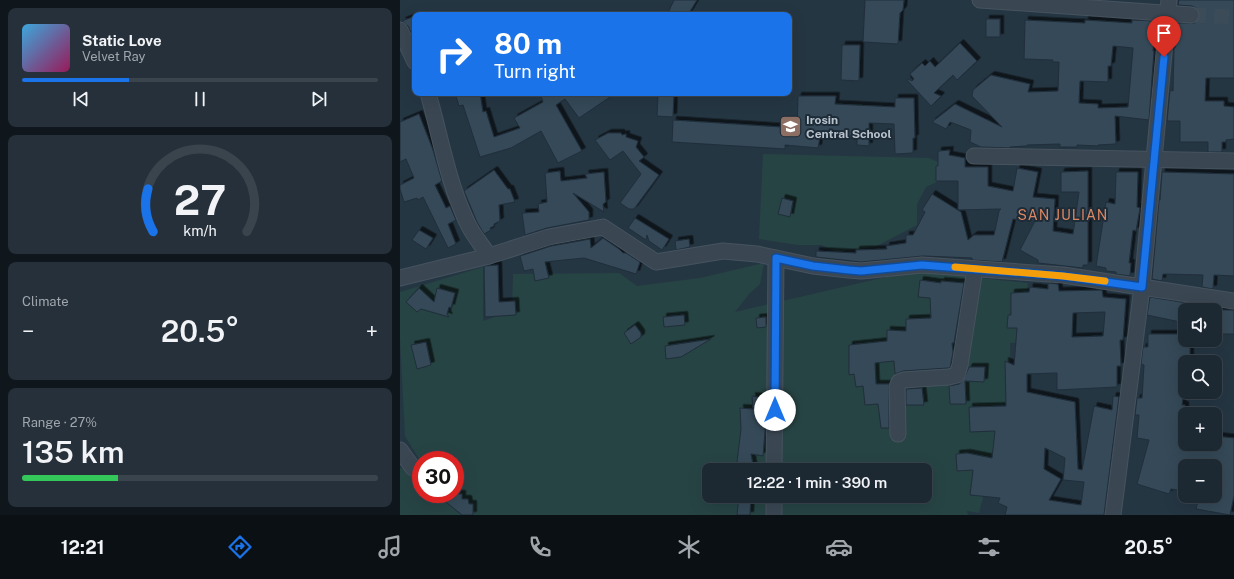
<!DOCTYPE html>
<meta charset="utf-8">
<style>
body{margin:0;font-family:"Public Sans",sans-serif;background:#25303a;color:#f1f3f6;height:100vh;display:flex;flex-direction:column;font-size:15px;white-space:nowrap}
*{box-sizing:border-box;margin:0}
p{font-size:13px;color:#a0a6ac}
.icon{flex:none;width:22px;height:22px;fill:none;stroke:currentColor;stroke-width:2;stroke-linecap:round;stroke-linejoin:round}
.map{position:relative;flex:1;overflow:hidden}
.side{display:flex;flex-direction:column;gap:8px;padding:8px;background:#0f161c;width:400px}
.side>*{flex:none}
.banner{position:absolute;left:12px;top:12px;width:380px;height:84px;border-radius:8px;box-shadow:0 4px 16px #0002,0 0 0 1px #3a444d;background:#1a73e8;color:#fff;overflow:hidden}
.fabs{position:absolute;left:778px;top:303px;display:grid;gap:8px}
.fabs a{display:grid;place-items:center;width:44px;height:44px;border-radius:8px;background:#1c2832;box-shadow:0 4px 16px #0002,0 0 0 1px #3a444d;font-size:20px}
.speed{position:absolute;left:12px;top:451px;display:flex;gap:8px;font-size:20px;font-weight:700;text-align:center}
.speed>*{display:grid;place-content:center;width:52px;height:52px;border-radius:50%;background:#1c2832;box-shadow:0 4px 16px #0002,0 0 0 1px #3a444d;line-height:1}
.speed .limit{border:6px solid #d22;background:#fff;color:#111}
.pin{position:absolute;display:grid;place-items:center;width:34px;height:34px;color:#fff;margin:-41px -17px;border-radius:50% 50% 50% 0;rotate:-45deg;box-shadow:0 0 4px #0007}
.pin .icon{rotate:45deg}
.me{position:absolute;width:44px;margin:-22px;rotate:0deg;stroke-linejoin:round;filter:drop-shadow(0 0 3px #0008)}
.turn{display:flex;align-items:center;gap:14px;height:84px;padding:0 16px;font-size:18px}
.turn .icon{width:52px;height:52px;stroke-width:2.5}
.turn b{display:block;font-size:28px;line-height:34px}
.big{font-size:30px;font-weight:600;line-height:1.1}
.side .widget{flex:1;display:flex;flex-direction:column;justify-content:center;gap:6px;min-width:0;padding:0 14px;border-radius:8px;background:#25303a}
.side .dial{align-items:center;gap:0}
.dial svg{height:104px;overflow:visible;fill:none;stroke:#3a444d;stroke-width:7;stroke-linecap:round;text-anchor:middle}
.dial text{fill:#f1f3f6;stroke:none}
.song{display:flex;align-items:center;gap:12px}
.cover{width:48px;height:48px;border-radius:6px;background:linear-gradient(135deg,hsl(200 70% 55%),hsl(330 70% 35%))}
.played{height:4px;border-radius:2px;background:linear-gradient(90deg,#1a73e8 30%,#3a444d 30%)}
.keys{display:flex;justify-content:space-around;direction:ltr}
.heat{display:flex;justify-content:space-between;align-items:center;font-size:22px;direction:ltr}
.charge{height:6px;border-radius:3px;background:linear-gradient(90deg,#34c759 27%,#3a444d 0)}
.trip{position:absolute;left:302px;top:463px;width:230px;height:40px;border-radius:8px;background:#1c2832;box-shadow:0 4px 16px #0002,0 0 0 1px #3a444d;font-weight:600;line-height:40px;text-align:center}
.dock{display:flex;height:64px;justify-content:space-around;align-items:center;background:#0b1014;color:#a0a6ac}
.dock .icon{width:28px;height:28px}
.dock .on{color:#1a73e8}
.dock b{font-size:18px;color:#f1f3f6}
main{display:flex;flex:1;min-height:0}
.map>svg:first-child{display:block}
.green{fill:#274444;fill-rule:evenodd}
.building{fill:#344858;stroke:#202e3a;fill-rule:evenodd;filter:url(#shadow)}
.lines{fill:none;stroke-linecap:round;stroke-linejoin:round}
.minor-tunnel{stroke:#3b4b58;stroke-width:15;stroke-dasharray:15 8;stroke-linecap:butt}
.minor-casing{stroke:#46535f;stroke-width:17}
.minor{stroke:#3a4753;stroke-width:15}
.route-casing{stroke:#114b97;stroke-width:10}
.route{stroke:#1a73e8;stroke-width:7}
.slow{stroke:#f59e0b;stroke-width:7}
.labels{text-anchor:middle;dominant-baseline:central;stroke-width:4;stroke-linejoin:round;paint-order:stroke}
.poi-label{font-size:12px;font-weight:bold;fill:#b7c2cd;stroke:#1e2c38;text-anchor:start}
.quarter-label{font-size:14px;letter-spacing:1px;fill:#dc8763;stroke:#1e2c38}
</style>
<main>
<section class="side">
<div class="widget">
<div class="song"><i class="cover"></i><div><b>Static Love</b><p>Velvet Ray</p></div></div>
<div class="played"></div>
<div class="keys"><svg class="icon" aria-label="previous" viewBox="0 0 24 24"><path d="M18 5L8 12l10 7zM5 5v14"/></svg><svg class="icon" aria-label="pause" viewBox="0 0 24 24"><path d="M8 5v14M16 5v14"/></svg><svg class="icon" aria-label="next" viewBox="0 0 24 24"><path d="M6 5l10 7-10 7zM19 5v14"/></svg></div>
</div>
<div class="widget dial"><svg viewBox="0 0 100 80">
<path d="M14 69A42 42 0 1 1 86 69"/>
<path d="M14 69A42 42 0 0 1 10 36" stroke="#1a73e8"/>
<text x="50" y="56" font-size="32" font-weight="700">27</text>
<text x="50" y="72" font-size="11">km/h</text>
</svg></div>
<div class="widget"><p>Climate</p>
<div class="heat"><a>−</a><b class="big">20.5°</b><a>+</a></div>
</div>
<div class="widget"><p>Range · 27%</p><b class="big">135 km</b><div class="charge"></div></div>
</section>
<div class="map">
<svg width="834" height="515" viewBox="0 0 834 515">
<defs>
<filter id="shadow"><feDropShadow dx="3.5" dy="-3.5" stdDeviation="0" flood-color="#0009"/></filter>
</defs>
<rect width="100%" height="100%" fill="#253643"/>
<!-- green -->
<g class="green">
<path d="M363 154 529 158 542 164 541 180 526 187 517 204V225L475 247 436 252 422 245H398L359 239Z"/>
<path d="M364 263 360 284 349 294 335 312 499 274 530 273 628 283 622 342 610 343 612 432 595 452 579 513 567 511 568 515H0V468L15 470 21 467V494H55V460H21V462L5 436 0 338V292L83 267V321L112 311 113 274 219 273 237 286 300 278ZM309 470H525V496H309Z"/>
</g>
<!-- building -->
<g class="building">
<path d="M274 0H297L288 15H267Z"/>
<path d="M465 0H504L503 10 500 13 498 44 463 42Z"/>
<path d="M779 0H834V78H806L805 101H824V106L834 107V139L826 140V142H822V152H808V142H780V121H767L770 90 773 91 774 48H775L777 23H795L798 20 800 16 799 11 796 8 792 6 778 5Z"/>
<path d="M15 16V41L8 26 2 21Z"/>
<rect x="586" y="19" width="14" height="18"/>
<path d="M625 20 685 23V20L732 23V20L755 21 753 51H754L749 120 715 116 716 144 698 145V146L677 145V147H660V144L627 145V146L610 147V148L581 147 570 142 571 130 550 122 546 129 532 122 555 104 602 127 572 96 573 90 591 75 630 84 628 92 658 91 659 62H652L653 60 624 59ZM713 46 733 48 728 107 698 108V104L679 103 680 81 708 82V66H711Z"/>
<path d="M560 43 577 61 557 80 553 75 534 93 541 96 531 106 507 80 508 79 512 81 514 79 510 74 522 63 525 66 530 61 535 67Z"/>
<path d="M442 45H460L459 81 441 80Z"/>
<path d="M55 93H66V95L80 93 83 112 86 111 94 137 120 128 114 118 143 102 140 93H216L179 118 165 99 156 105 182 151 158 163 141 131 111 148 80 157 63 105 59 106Z"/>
<path d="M258 93H274L273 117 257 116Z"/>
<path d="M398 96H436L435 104 495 107V98H514L515 138H513V153L495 154 494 124 469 123V146L457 145V138L420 137 418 148 385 145V149L272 142 273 120 397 128Z"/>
<path d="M19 114 33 150 42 181 35 185 46 208 50 206 56 220 48 224 56 244 48 248 23 197 18 200 17 198 4 202 0 189V185L14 178 6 159 0 162V122Z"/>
<path d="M208 133H221L222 135 226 134V137L238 141 236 147 244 157 239 161 259 175 234 209H229L220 203 241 174 223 151 210 160 195 140Z"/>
<path d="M550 150 549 155 565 158V167H588V186L613 191 617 168 638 172 633 197 655 199 653 231 673 234 679 192H661V172L688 171V265H683V268L638 263V260L620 250 635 221 613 219 602 262 572 260V258L523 256 461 262 416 257V251L456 253V250L487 249 486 246 506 243V235H513L525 212 522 210 532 194 561 212 568 240 574 235H594L599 211 601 209 558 210V181H536V166H538V151Z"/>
<path d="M94 170 108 189H110L115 202 99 205 100 221 94 224V226L90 228 91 230 84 234 77 222 64 191Z"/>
<path d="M160 171 161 181 187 178 185 174 204 172 206 202 203 204 204 212 173 193 189 212V220L147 228 125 235 122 213 139 212 138 204 147 202 145 173Z"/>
<path d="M716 172H738L737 207 740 208 736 231 733 230 729 263H731L730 276 716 274V272L706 271V268L696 266 706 202 715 204Z"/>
<path d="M762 172 834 174V276L814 275 813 289 802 287 803 275 763 274 762 281 752 279 759 200H760Z"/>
<path d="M382 198 393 201 390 217 378 214Z"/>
<path d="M235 218 269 239 262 250 249 241 247 235 246 240 228 228Z"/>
<path d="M19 230 33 238 26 249 12 240Z"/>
<path d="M203 238 219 249 223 253H226L240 262 236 274 184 258 145 262 149 278 135 281 133 269 124 271 120 256 151 246 190 239 191 248Z"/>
<path d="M289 239 290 247 276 250 275 241Z"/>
<path d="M98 265 99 302 115 301 116 315 85 317 84 266Z"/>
<path d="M520 280 541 283V281L564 283 554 343H552L553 352 551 363 550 368H548L503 371 495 374 494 361 475 363 476 384H489V428H481L478 404 465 405 463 386 456 387 454 374 449 375V345L487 341V330L506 331V319L531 318 530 298 518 297Z"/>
<path d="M648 283 658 284 659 291 702 290 703 297 726 299 723 340H720L721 366H717V387L657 390V373L627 374V392L675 402 678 469 682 470 694 406 712 410 713 396 719 397 704 515H605L607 507 598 503 600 498 570 495 573 470 557 471 556 454 567 453 592 458 595 431 570 432 569 407 606 406 605 361 614 365 617 328H607L608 315H611V293L629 292 630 287 648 289ZM705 312 703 336 672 337 673 313ZM645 448 665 458 663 480 684 482 681 505 649 500 661 479 644 469Z"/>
<path d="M19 288 34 302 37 288 55 293 51 308 49 307 47 314 49 317 21 309 17 312 6 302Z"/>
<path d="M750 297 812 307 811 310H785V323L747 315Z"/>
<rect x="815" y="310" width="19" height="24"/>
<path d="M284 315 285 325 264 327 263 317Z"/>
<path d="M366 317V327L357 328 356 318Z"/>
<path d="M235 325 241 333V337L231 344 224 333Z"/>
<path d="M748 334H785V340H790V362H785V384L782 405H785V444H815V436L834 438V496L830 515 796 509 799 496H815V466H785V491L771 489 769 494 737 484 749 440 737 438 739 415H735L737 398H742L744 365 741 364 743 347H748Z"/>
<path d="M311 339 281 357 266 359 265 346Z"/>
<path d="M26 342 31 365 17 369 11 345Z"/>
<path d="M569 367H585L584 382 565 381 566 404H550L549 386 559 384 563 381Z"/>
<path d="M522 388 524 405H506V389Z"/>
<path d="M352 396 366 398 365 431 363 456 351 454 354 470H336L341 429 340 408 353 409Z"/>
<path d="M36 494H62V499H68L69 504H73V515H62Z"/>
<path d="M339 496H351L350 515H337Z"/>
</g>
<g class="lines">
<!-- minor-tunnel -->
<path class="minor-tunnel" d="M791 15 834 17"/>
<defs>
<g id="minor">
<path d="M580 0 791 15"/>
<path d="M0 30 15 62"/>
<path d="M28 93C40 135 48 183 67 222 72 234 82 245 89 256"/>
<path d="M574 156 834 161"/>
<path d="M0 278 89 256 149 237 203 227 256 262 323 251 357 254 413 266 449 270 461 271 522 265 663 275 834 301"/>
<path d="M498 434 497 387 499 382 504 380 549 377 557 375 560 365 575 269"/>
<path d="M0 450 13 468"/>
<path d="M374 470 376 258"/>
<path d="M374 515V496"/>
<path d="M713 515 742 287 769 0"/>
</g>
</defs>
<!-- minor casing -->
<use href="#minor" class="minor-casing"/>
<!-- minor -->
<use href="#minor" class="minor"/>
</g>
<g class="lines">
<defs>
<path id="route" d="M375 410 376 258 413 266 449 270 461 271 522 265 663 276 742 287 764 57"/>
</defs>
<!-- route casing -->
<use href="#route" class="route-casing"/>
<!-- route -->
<use href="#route" class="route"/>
<!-- slow -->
<path class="slow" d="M555 267 663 276 705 281"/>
</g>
<!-- icons -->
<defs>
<symbol id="school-square" viewBox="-11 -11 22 22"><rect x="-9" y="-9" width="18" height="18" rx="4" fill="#8d6e63" stroke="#1e2c38"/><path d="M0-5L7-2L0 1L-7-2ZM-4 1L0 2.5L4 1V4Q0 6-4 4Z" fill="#fff"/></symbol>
</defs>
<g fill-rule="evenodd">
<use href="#school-square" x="378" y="114" width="25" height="25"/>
</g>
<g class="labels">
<!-- poi labels -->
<g class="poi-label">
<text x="406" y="120">Irosin<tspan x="406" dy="14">Central School</tspan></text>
</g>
<!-- quarter labels -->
<g class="quarter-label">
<text x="663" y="215">SAN JULIAN</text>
</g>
</g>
</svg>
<div class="fabs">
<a><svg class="icon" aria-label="sound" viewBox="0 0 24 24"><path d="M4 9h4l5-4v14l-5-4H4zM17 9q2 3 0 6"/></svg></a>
<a><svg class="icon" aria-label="search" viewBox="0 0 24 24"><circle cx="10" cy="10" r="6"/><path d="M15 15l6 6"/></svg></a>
<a>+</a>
<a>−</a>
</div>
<div class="speed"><div class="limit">30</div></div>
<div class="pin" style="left:764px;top:57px;background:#d93025"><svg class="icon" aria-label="arrive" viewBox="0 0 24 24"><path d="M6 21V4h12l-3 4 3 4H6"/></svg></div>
<svg class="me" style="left:375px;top:410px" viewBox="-20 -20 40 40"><circle r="19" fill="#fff"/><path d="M0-13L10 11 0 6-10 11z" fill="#1a73e8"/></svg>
<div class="trip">12:22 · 1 min · 390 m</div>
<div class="banner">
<div class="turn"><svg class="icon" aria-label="right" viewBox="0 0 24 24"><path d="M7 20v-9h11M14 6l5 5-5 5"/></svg><div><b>80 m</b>Turn right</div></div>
</div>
</div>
</main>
<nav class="dock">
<b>12:21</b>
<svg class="icon on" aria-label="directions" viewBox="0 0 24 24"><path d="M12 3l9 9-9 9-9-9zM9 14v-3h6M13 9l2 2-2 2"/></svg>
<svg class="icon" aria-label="music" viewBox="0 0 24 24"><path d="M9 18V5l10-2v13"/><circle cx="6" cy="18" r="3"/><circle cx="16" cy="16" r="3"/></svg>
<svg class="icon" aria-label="phone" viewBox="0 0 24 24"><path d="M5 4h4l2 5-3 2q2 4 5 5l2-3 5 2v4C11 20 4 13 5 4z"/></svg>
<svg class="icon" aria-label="climate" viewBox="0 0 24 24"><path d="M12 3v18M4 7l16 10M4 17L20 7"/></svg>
<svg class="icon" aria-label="car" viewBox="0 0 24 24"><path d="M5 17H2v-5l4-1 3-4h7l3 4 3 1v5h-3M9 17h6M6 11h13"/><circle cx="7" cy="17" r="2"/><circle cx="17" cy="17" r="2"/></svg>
<svg class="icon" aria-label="filters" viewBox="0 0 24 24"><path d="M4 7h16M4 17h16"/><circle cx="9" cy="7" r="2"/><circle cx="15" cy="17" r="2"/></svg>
<b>20.5°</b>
</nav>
